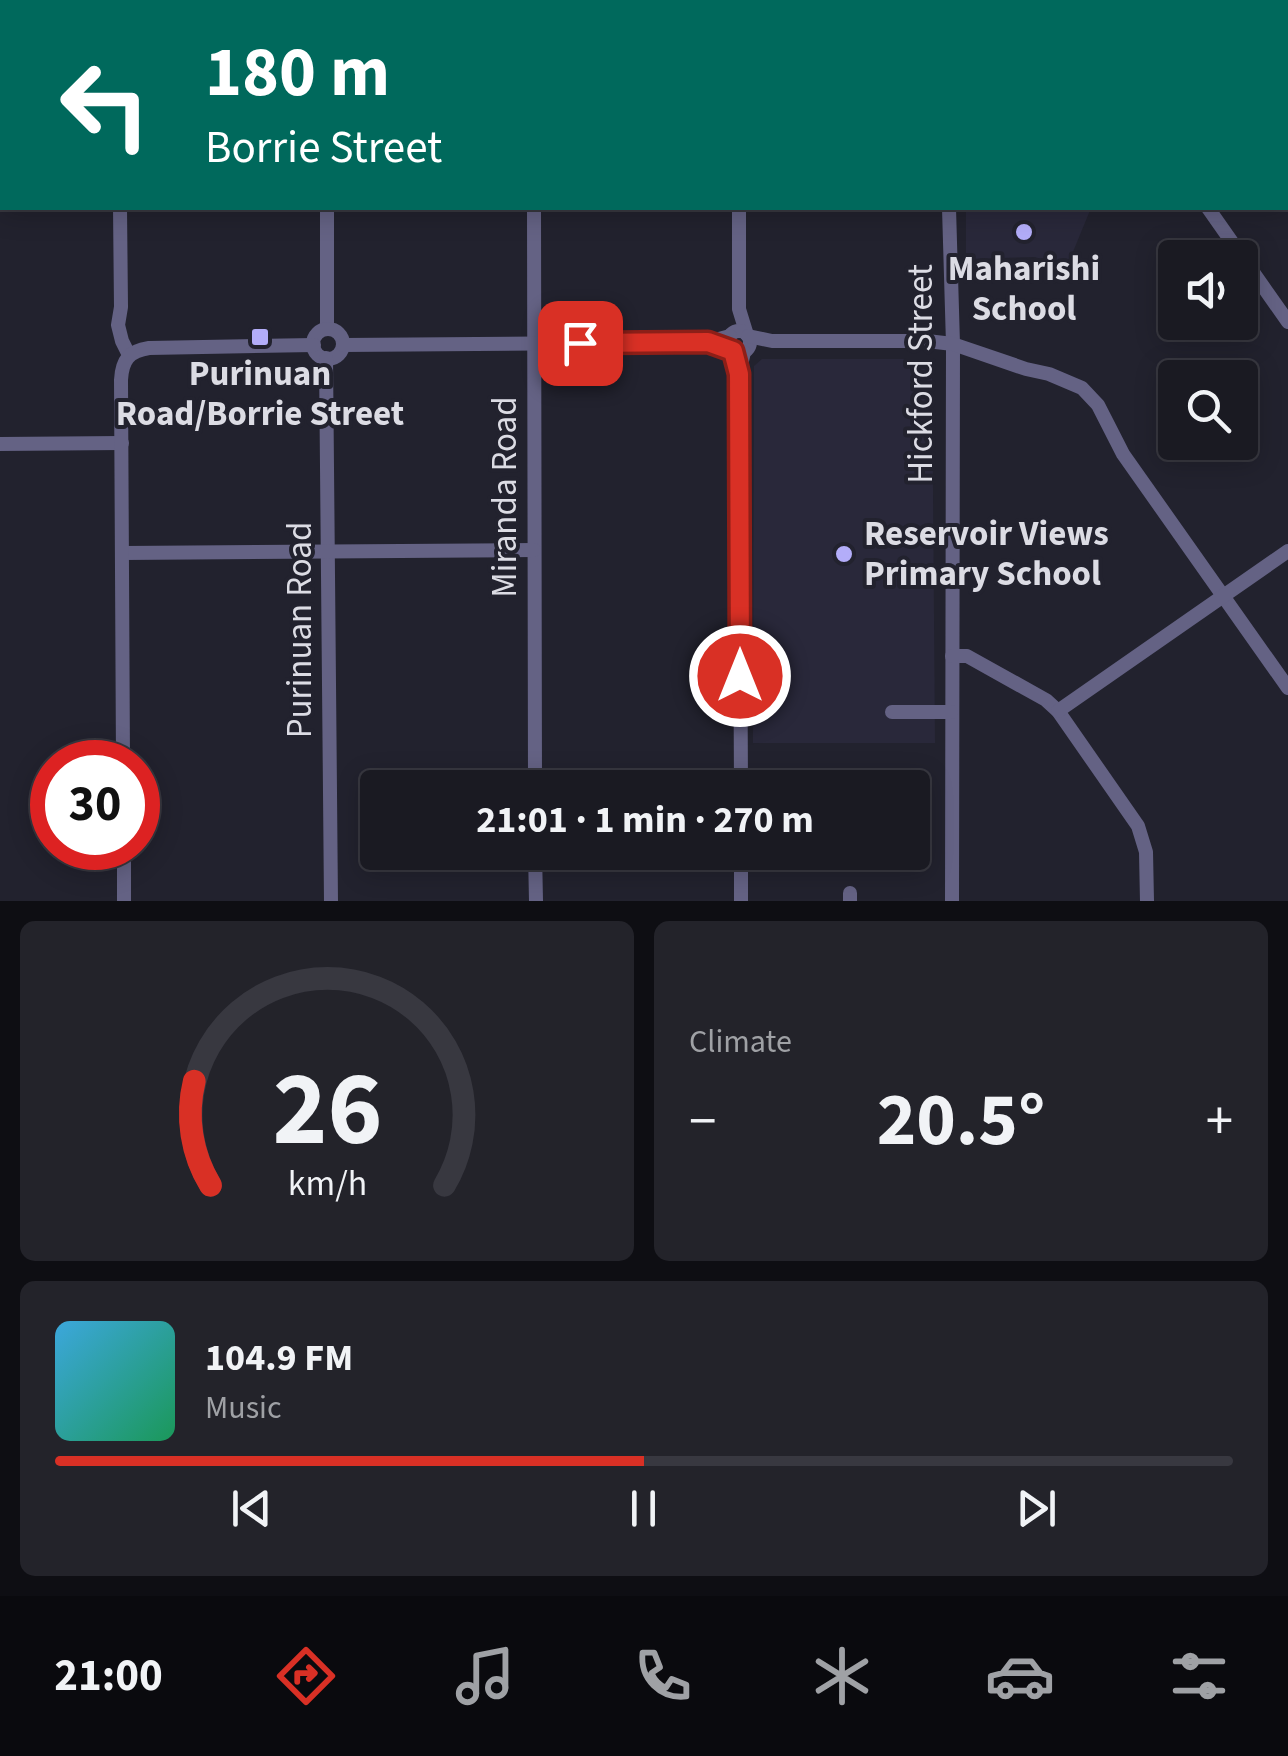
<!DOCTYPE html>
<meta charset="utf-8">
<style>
body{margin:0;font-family:"Source Sans 3",sans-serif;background:#23232a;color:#f1f3f6;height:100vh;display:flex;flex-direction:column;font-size:38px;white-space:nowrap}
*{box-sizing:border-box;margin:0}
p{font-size:32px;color:#9fa1a5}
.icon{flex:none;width:55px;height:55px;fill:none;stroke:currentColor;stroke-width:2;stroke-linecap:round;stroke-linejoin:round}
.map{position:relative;height:901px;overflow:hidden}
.panel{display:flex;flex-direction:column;gap:20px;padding:20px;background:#0e0e13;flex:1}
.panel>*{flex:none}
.banner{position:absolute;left:0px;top:0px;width:1290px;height:210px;box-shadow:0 5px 25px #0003,0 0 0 2px #383840;background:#00695c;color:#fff;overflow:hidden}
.fabs{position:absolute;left:1158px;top:240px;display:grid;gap:20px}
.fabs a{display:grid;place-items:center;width:100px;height:100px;border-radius:10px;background:#1a1a22;box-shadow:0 5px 25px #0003,0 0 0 2px #383840;font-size:50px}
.speed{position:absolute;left:30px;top:740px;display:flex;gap:20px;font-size:50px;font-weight:700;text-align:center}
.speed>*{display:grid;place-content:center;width:130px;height:130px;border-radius:50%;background:#1a1a22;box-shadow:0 5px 25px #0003,0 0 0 2px #383840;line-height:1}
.speed .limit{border:15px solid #d22;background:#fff;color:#111}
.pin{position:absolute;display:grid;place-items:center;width:85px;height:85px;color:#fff;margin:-42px;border-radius:20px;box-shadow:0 5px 15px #0006}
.me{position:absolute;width:110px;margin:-55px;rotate:0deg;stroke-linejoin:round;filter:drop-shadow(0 0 8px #0008)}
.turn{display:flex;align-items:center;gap:35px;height:210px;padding:0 40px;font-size:45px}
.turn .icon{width:130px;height:130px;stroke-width:2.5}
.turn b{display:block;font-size:70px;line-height:85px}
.big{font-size:75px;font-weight:700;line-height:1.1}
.panel .tile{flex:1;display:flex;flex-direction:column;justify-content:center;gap:15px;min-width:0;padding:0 35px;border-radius:15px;background:#23232a}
.panel .dial{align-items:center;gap:0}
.dial svg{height:260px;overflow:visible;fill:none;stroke:#383840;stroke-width:7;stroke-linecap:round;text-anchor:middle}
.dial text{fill:#f1f3f6;stroke:none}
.song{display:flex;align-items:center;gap:30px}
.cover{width:120px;height:120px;border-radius:15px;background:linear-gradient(135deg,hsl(200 70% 55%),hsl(150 70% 35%))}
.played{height:10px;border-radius:5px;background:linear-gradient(90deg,#d93025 50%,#383840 50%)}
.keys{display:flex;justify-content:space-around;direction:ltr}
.heat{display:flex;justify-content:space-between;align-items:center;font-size:55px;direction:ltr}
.panel .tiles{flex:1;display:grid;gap:20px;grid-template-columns:1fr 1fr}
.tile:last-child{grid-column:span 2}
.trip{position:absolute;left:360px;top:770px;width:570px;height:100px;border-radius:10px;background:#1a1a22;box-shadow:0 5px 25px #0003,0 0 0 2px #383840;font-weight:700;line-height:100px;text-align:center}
.dock{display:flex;height:160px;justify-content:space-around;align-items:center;background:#0a0a0e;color:#9fa1a5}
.dock .icon{width:70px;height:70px}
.dock .selected{color:#d93025}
.dock b{font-size:45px;color:#f1f3f6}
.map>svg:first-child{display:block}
.built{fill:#29283a}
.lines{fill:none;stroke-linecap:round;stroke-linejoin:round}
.minor{stroke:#646284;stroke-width:14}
.route-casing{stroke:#8d1f18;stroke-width:25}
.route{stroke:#d93025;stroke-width:18}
.poi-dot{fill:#b3adf9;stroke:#22222e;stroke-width:4}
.labels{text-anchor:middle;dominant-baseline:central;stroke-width:8;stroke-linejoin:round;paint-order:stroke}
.poi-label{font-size:35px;font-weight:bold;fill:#dcdce4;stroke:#22222e}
.street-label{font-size:35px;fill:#dcdce4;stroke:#22222e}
</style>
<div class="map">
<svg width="1288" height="901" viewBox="0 0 1288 901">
<rect width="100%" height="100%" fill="#22222e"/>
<!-- built -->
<g class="built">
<path d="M966 208H1091L1066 269 1035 257 966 259Z"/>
<path d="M762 359H927L932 364 935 743H753L754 366Z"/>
</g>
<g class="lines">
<!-- minor -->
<g class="minor">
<path d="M326 0V2"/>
<path d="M533 0V2"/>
<path d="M738 0V2"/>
<path d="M1282 0 1288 2"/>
<path d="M119 2V0"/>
<path d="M951 2 952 0"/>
<path d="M120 208 121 307 118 325 122 341 129 355"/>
<path d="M327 208V329"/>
<path d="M534 208 535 788"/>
<path d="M739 208V309L747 335"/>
<path d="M949 208 953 344 952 901"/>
<path d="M1208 208 1288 322"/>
<circle cx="328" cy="344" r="15"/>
<circle cx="739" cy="342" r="11"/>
<path d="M748 336 772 341H927L953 344 1026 369 1049 374 1082 388 1098 405 1123 454 1288 688"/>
<path d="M343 345 708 342 730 336"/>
<path d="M326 358 331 901"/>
<path d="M0 444 122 443"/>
<path d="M123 553 534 550"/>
<path d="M952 656H967L1046 700 1058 711 1138 826 1146 852 1147 901"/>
<path d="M1058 711 1288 551"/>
<path d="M892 712H951"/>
<path d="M123 762 121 380C122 360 129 351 149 348L314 345"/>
<path d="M741 788 739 374 744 352"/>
<path d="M124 848V901"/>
<path d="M535 852 536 901"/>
<path d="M741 852V901"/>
<path d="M850 901V893"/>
</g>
</g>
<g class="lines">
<defs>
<path id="route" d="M580 343 708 342 733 351 739 374 740 676"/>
</defs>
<!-- route casing -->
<use href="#route" class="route-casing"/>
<!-- route -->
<use href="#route" class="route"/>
</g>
<!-- markers -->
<g class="poi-dot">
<circle cx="1024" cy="232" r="10"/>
<rect x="250" y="327" width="20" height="20" rx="5"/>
<circle cx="844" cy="554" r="10"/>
</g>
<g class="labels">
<!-- poi labels -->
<g class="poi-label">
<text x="1024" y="269">Maharishi<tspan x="1024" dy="40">School</tspan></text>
<text x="260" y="374">Purinuan<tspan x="260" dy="40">Road/Borrie Street</tspan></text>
<text x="864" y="534" text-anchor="start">Reservoir Views<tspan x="864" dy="40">Primary School</tspan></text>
</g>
<!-- street labels -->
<g class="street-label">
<text transform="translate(921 374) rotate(-90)">Hickford Street</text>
<text transform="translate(505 497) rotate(-90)">Miranda Road</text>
<text transform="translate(300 630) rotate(-90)">Purinuan Road</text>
</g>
</g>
</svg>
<div class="fabs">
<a><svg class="icon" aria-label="sound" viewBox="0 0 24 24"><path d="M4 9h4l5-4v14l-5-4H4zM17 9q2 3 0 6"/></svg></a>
<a><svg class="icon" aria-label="search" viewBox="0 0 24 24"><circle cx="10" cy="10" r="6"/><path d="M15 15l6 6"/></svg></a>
</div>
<div class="speed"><div class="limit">30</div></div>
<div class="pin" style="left:580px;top:343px;background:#d93025"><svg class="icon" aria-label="arrive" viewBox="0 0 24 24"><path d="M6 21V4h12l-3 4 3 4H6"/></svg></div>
<svg class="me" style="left:740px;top:676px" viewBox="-20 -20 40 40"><circle r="17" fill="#d93025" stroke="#fff" stroke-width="3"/><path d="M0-11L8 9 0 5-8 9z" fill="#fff"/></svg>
<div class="trip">21:01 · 1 min · 270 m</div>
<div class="banner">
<div class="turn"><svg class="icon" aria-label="left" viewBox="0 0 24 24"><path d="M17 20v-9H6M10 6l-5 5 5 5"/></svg><div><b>180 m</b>Borrie Street</div></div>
</div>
</div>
<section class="panel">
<div class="tiles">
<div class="tile dial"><svg viewBox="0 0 100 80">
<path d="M14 69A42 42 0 1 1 86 69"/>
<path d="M14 69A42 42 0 0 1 9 37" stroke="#d93025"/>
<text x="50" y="56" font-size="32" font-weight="700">26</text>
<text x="50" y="72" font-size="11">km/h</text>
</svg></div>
<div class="tile"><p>Climate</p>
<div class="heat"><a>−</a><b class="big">20.5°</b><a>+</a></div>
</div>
<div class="tile">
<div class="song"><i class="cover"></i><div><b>104.9 FM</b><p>Music</p></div></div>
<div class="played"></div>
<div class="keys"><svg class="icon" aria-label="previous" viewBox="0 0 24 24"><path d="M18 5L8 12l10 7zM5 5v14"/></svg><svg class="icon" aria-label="pause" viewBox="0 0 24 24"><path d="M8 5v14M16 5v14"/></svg><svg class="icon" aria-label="next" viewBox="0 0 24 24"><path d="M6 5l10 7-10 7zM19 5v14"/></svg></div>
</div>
</div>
</section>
<nav class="dock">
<b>21:00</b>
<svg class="icon selected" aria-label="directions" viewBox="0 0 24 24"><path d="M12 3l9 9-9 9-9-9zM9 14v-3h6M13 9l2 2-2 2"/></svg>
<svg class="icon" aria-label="music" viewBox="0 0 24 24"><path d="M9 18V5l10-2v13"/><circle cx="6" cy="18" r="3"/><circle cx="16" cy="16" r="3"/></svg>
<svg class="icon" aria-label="phone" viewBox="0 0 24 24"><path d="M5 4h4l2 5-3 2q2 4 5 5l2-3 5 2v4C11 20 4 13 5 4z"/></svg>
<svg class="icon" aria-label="climate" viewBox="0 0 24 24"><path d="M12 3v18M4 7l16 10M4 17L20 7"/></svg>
<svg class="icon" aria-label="car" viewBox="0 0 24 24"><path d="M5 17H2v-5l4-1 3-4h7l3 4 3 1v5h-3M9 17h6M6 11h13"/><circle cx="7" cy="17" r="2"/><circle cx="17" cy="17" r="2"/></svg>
<svg class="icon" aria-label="filters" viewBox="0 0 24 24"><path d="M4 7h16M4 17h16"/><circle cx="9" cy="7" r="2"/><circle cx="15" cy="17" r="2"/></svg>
</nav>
